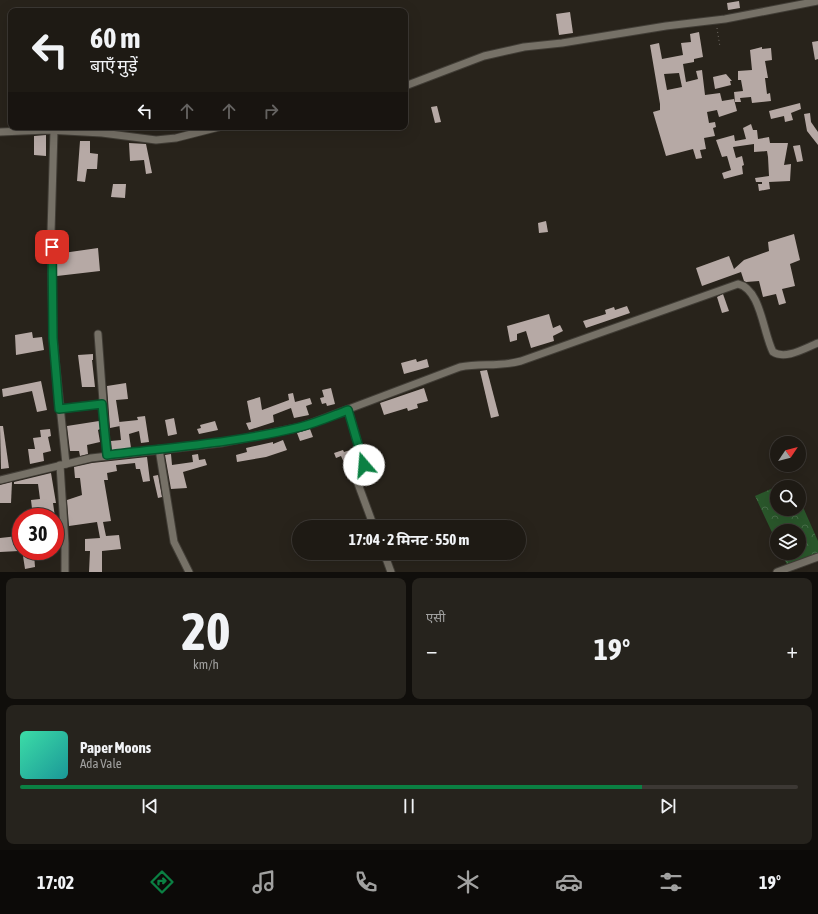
<!DOCTYPE html>
<html lang="hi">
<meta charset="utf-8">
<style>
body{margin:0;font-family:"Asap Condensed","Noto Sans Devanagari",sans-serif;background:#26231d;color:#f1f3f6;height:100vh;display:flex;flex-direction:column;font-size:15px;white-space:nowrap}
*{box-sizing:border-box;margin:0}
p{font-size:13px;color:#a1a1a0}
.icon{flex:none;width:22px;height:22px;fill:none;stroke:currentColor;stroke-width:2;stroke-linecap:round;stroke-linejoin:round}
.map{position:relative;height:572px;overflow:hidden}
.panel{display:flex;flex-direction:column;gap:6px;padding:6px;background:#100e0b;flex:1}
.panel>*{flex:none}
.hud{position:absolute;left:8px;top:8px;width:400px;height:122px;border-radius:8px;box-shadow:0 4px 16px #0002,0 0 0 1px #3c3834;background:#1e1a14;color:#f1f3f6;overflow:hidden}
.needle{width:26px;rotate:55deg}
.controls{position:absolute;left:770px;top:436px;display:grid;gap:8px}
.controls a{display:grid;place-items:center;width:36px;height:36px;border-radius:50%;background:#1e1a14;box-shadow:0 4px 16px #0002,0 0 0 1px #3c3834;font-size:20px}
.speed{position:absolute;left:12px;top:508px;display:flex;gap:8px;font-size:20px;font-weight:700;text-align:center}
.speed>*{display:grid;place-content:center;width:52px;height:52px;border-radius:50%;background:#1e1a14;box-shadow:0 4px 16px #0002,0 0 0 1px #3c3834;line-height:1}
.speed .limit{border:6px solid #d22;background:#fff;color:#111}
.pin{position:absolute;display:grid;place-items:center;width:34px;height:34px;color:#fff;margin:-17px;border-radius:8px;box-shadow:0 2px 6px #0006}
.me{position:absolute;width:44px;margin:-22px;rotate:342deg;stroke-linejoin:round;filter:drop-shadow(0 0 3px #0008)}
.turn{display:flex;align-items:center;gap:14px;height:84px;padding:0 16px;font-size:18px}
.turn .icon{width:52px;height:52px;stroke-width:2.5}
.turn b{display:block;font-size:28px;line-height:34px}
.lanes{display:flex;align-items:center;height:38px;padding:0 16px;background:#0003;justify-content:center;gap:20px;direction:ltr}
.lanes .off{opacity:.35}
.big{font-size:30px;font-weight:700;line-height:1.1}
.panel .widget{flex:1;display:flex;flex-direction:column;justify-content:center;gap:6px;min-width:0;padding:0 14px;border-radius:8px;background:#26231d}
.panel .dial{align-items:center;gap:0}
.dial b{font-size:52px;line-height:1}
.song{display:flex;align-items:center;gap:12px}
.cover{width:48px;height:48px;border-radius:6px;background:linear-gradient(135deg,hsl(160 70% 55%),hsl(180 70% 35%))}
.played{height:4px;border-radius:2px;background:linear-gradient(90deg,#0b8043 80%,#3c3834 80%)}
.keys{display:flex;justify-content:space-around;direction:ltr}
.heat{display:flex;justify-content:space-between;align-items:center;font-size:22px;direction:ltr}
.panel .tiles{flex:1;display:grid;gap:6px;grid-template-columns:1fr 1fr}
.widget:last-child{grid-column:span 2}
.trip{position:absolute;left:292px;top:520px;width:234px;height:40px;border-radius:20px;background:#1e1a14;box-shadow:0 4px 16px #0002,0 0 0 1px #3c3834;font-weight:700;line-height:40px;text-align:center}
.menu{display:flex;height:64px;justify-content:space-around;align-items:center;background:#0c0a08;color:#a1a1a0}
.menu .icon{width:28px;height:28px}
.menu .active{color:#0b8043}
.menu b{font-size:18px;color:#f1f3f6}
.map>svg:first-child{display:block}
.forest{fill:url(#forest-crowns)}
.building{fill:#b6a9a5;fill-rule:evenodd}
.lines{fill:none;stroke-linecap:round;stroke-linejoin:round}
.minor-casing{stroke:#413d36;stroke-width:9}
.path{stroke:#706b65;stroke-width:1;stroke-dasharray:1 3;stroke-linecap:butt}
.minor{stroke:#767167;stroke-width:7}
.route-casing{stroke:#07532c;stroke-width:10}
.route{stroke:#0b8043;stroke-width:7}
</style>
<div class="map">
<svg width="818" height="572" viewBox="0 0 818 572">
<defs>
<pattern id="forest-crowns" width="20" height="18" patternUnits="userSpaceOnUse"><rect width="20" height="18" fill="#2a572b"/><path d="M2 6a3 3 0 1 1 6 0M12 15a3 3 0 1 1 6 0" fill="none" stroke="#486e49"/></pattern>
</defs>
<rect width="100%" height="100%" fill="#28231b"/>
<!-- forest -->
<path class="forest" d="M791 480 794 487H777V509H799V498L818 541V553L787 565 782 553H799V531H777V543L755 496Z"/>
<!-- building -->
<g class="building">
<path d="M739 1 740 8 728 10 727 3Z"/>
<path d="M570 12 573 33 559 35 556 14Z"/>
<path d="M699 32 703 57 694 59V62L683 64 686 82 698 79 696 71 702 70 705 95 720 93 722 101 734 99 737 111 719 117 717 110 707 112 709 123 715 122 716 127 713 128 715 136 704 138 706 149 700 150 702 158 696 159 693 149 666 156 653 112 660 110V104L650 45 659 43 662 59 683 55 681 43 691 42 690 34ZM679 73 682 87 667 90 664 74Z"/>
<path d="M818 41V59L815 60 812 42Z"/>
<path d="M762 47V49L771 48 772 60 765 61 768 78H765L767 94 770 93 771 101 752 103 751 97 740 98 741 102H735L734 92 743 91 741 80H738V71L752 70 750 50Z"/>
<path d="M726 74 732 81H730L731 85 715 89 713 77Z"/>
<path d="M800 103 801 109 791 113 793 120 785 122 784 116 771 119 769 111Z"/>
<path d="M437 106 441 122 435 123 431 107Z"/>
<path d="M810 113 811 122 818 132V145L807 131 804 114Z"/>
<path d="M751 124 753 130H757L758 139 769 137 770 143H788L784 165 791 164 790 181 769 182 770 189 759 191 758 184H762V182H756L755 178 769 176 768 157 767 151 754 152V144L733 147 736 158 742 156 744 165 742 166 743 174 724 179 722 173 731 170 727 156 722 157 716 140 734 135 735 141 746 139 743 128Z"/>
<path d="M46 135V156L34 155V136Z"/>
<path d="M80 141H90V153L98 154 97 169H87L85 182 77 181Z"/>
<path d="M129 143 146 144 152 173 146 174 144 160 130 161Z"/>
<path d="M800 145 803 161 797 162 793 146Z"/>
<path d="M113 184H126L125 198 111 197Z"/>
<path d="M546 221 548 232 539 233 538 223Z"/>
<path d="M794 234 800 260 790 264 795 286 782 289 786 303 779 305 776 294 763 297 759 281 746 282 744 281 741 272 702 286 696 268 729 256 734 269 744 260 769 251 768 242Z"/>
<path d="M98 248 100 271 57 276V255H63V253Z"/>
<path d="M723 294 729 311 722 313 717 297Z"/>
<path d="M627 306 630 313 586 328 583 321 606 314 605 310 614 307 615 310Z"/>
<path d="M549 314 553 328 560 325 563 331 553 336 554 341 531 348 526 331 517 334V340L510 342 507 326Z"/>
<path d="M32 332 33 338 42 337 44 350 16 355 15 335Z"/>
<path d="M93 354V360H92L95 387H82L78 355Z"/>
<path d="M416 359 417 362 427 359 429 367 404 374 401 363Z"/>
<path d="M487 370 499 416 491 418 480 371Z"/>
<path d="M41 381 47 410 37 412 32 391 3 397 2 389Z"/>
<path d="M126 383 128 399 116 400 120 426 110 428 107 386Z"/>
<path d="M331 388 335 404 327 406 326 403 322 404 320 398 324 397 322 390Z"/>
<path d="M424 388 428 401 417 404 418 408 408 411 407 408 384 415 380 403Z"/>
<path d="M293 393 295 402 310 398 312 404 306 406 309 415 294 418 291 408 273 415 274 422 249 430 246 423 251 422 247 401 260 397 262 410 289 400 288 394Z"/>
<path d="M145 416 149 442 141 443 139 431 129 434 131 448 112 451 111 441 121 440 119 422 138 420 137 417Z"/>
<path d="M174 418 177 434 168 436 165 420Z"/>
<path d="M99 421 100 429 98 430 100 442 87 445 88 454 80 456 79 451H70L67 426Z"/>
<path d="M215 421 218 430 199 434 197 429 201 428 200 425Z"/>
<path d="M0 426H3L9 468 1 469Z"/>
<path d="M50 429 51 436 48 437 51 451 43 453 44 461 30 464 28 449H35L33 438 41 437 40 430Z"/>
<path d="M310 429 313 437 300 441 297 433Z"/>
<path d="M283 440 287 450 266 457 237 462 236 455 247 452 246 448 273 442V444Z"/>
<path d="M353 449 355 457 348 459 351 464 346 467 341 456 336 458 334 453 343 450 344 452Z"/>
<path d="M171 454 172 465 193 462 192 455 198 454 199 460 205 459 207 465 183 472 187 488 171 489 165 455Z"/>
<path d="M147 457 150 481 143 482 140 469H136L135 463 116 465 117 471 107 473 108 480H104L111 521 103 522 106 536 119 535 121 549 102 551V572H89L90 551H85V539L100 538 97 522 69 526 67 500 82 495 80 478H75L74 467 92 463Z"/>
<path d="M51 473 56 503H53L55 517H33L31 500 40 499 38 484H14V482Z"/>
<path d="M158 475 162 497 158 498 153 476Z"/>
<path d="M12 482 11 503H0V485Z"/>
<path d="M18 536 19 551 0 552V538Z"/>
<path d="M34 554 35 567 25 569 23 556Z"/>
</g>
<g class="lines">
<defs>
<g id="minor">
<path d="M405 86 484 56 524 47 562 43 666 26 725 19 818 1"/>
<path d="M54 130 51 232 53 338 66 464"/>
<path d="M0 132 47 130 102 133 156 140 176 138 219 127"/>
<path d="M98 334 107 455"/>
<path d="M59 409 102 404"/>
<path d="M348 410 364 465 357 481 374 527"/>
<path d="M159 449 174 542 189 572"/>
<path d="M60 465 65 543V572"/>
<path d="M0 480 91 458 221 443 301 427 460 367C481 363 499 367 521 361L738 284C761 289 763 333 773 352 786 360 805 348 818 343"/>
<path d="M384 553 391 572"/>
<path d="M777 572 818 557"/>
</g>
</defs>
<!-- minor casing -->
<use href="#minor" class="minor-casing"/>
<!-- path -->
<path class="path" d="M717 28 720 47"/>
<!-- minor -->
<use href="#minor" class="minor"/>
</g>
<g class="lines">
<defs>
<path id="route" d="M52 247 53 338 59 409 102 404 107 455C172 447 236 443 300 427 316 423 332 416 348 410L364 465"/>
</defs>
<!-- route casing -->
<use href="#route" class="route-casing"/>
<!-- route -->
<use href="#route" class="route"/>
</g>
</svg>
<div class="controls">
<a><svg class="needle" viewBox="-14 -14 28 28"><path d="M0-13l5 13h-10z" fill="#e53935"/><path d="M0 13l5-13h-10z" fill="#a1a1a0"/></svg></a>
<a><svg class="icon" aria-label="search" viewBox="0 0 24 24"><circle cx="10" cy="10" r="6"/><path d="M15 15l6 6"/></svg></a>
<a><svg class="icon" aria-label="layers" viewBox="0 0 24 24"><path d="M12 4l9 5-9 5-9-5zM3 14l9 5 9-5"/></svg></a>
</div>
<div class="speed"><div class="limit">30</div></div>
<div class="pin" style="left:52px;top:247px;background:#d93025"><svg class="icon" aria-label="arrive" viewBox="0 0 24 24"><path d="M6 21V4h12l-3 4 3 4H6"/></svg></div>
<svg class="me" style="left:364px;top:465px" viewBox="-20 -20 40 40"><circle r="19" fill="#fff"/><path d="M0-13L10 11 0 6-10 11z" fill="#0b8043"/></svg>
<div class="trip">17:04 · 2 मिनट · 550 m</div>
<div class="hud">
<div class="turn"><svg class="icon" aria-label="left" viewBox="0 0 24 24"><path d="M17 20v-9H6M10 6l-5 5 5 5"/></svg><div><b>60 m</b>बाएँ मुड़ें</div></div>
<div class="lanes"><svg class="icon" aria-label="left" viewBox="0 0 24 24"><path d="M17 20v-9H6M10 6l-5 5 5 5"/></svg><svg class="icon off" aria-label="ahead" viewBox="0 0 24 24"><path d="M12 20V5M6 11l6-6 6 6"/></svg><svg class="icon off" aria-label="ahead" viewBox="0 0 24 24"><path d="M12 20V5M6 11l6-6 6 6"/></svg><svg class="icon off" aria-label="right" viewBox="0 0 24 24"><path d="M7 20v-9h11M14 6l5 5-5 5"/></svg></div>
</div>
</div>
<section class="panel">
<div class="tiles">
<div class="widget dial"><b>20</b><p>km/h</p></div>
<div class="widget"><p>एसी</p>
<div class="heat"><a>−</a><b class="big">19°</b><a>+</a></div>
</div>
<div class="widget">
<div class="song"><i class="cover"></i><div><b>Paper Moons</b><p>Ada Vale</p></div></div>
<div class="played"></div>
<div class="keys"><svg class="icon" aria-label="previous" viewBox="0 0 24 24"><path d="M18 5L8 12l10 7zM5 5v14"/></svg><svg class="icon" aria-label="pause" viewBox="0 0 24 24"><path d="M8 5v14M16 5v14"/></svg><svg class="icon" aria-label="next" viewBox="0 0 24 24"><path d="M6 5l10 7-10 7zM19 5v14"/></svg></div>
</div>
</div>
</section>
<nav class="menu">
<b>17:02</b>
<svg class="icon active" aria-label="directions" viewBox="0 0 24 24"><path d="M12 3l9 9-9 9-9-9zM9 14v-3h6M13 9l2 2-2 2"/></svg>
<svg class="icon" aria-label="music" viewBox="0 0 24 24"><path d="M9 18V5l10-2v13"/><circle cx="6" cy="18" r="3"/><circle cx="16" cy="16" r="3"/></svg>
<svg class="icon" aria-label="phone" viewBox="0 0 24 24"><path d="M5 4h4l2 5-3 2q2 4 5 5l2-3 5 2v4C11 20 4 13 5 4z"/></svg>
<svg class="icon" aria-label="climate" viewBox="0 0 24 24"><path d="M12 3v18M4 7l16 10M4 17L20 7"/></svg>
<svg class="icon" aria-label="car" viewBox="0 0 24 24"><path d="M5 17H2v-5l4-1 3-4h7l3 4 3 1v5h-3M9 17h6M6 11h13"/><circle cx="7" cy="17" r="2"/><circle cx="17" cy="17" r="2"/></svg>
<svg class="icon" aria-label="filters" viewBox="0 0 24 24"><path d="M4 7h16M4 17h16"/><circle cx="9" cy="7" r="2"/><circle cx="15" cy="17" r="2"/></svg>
<b>19°</b>
</nav>
